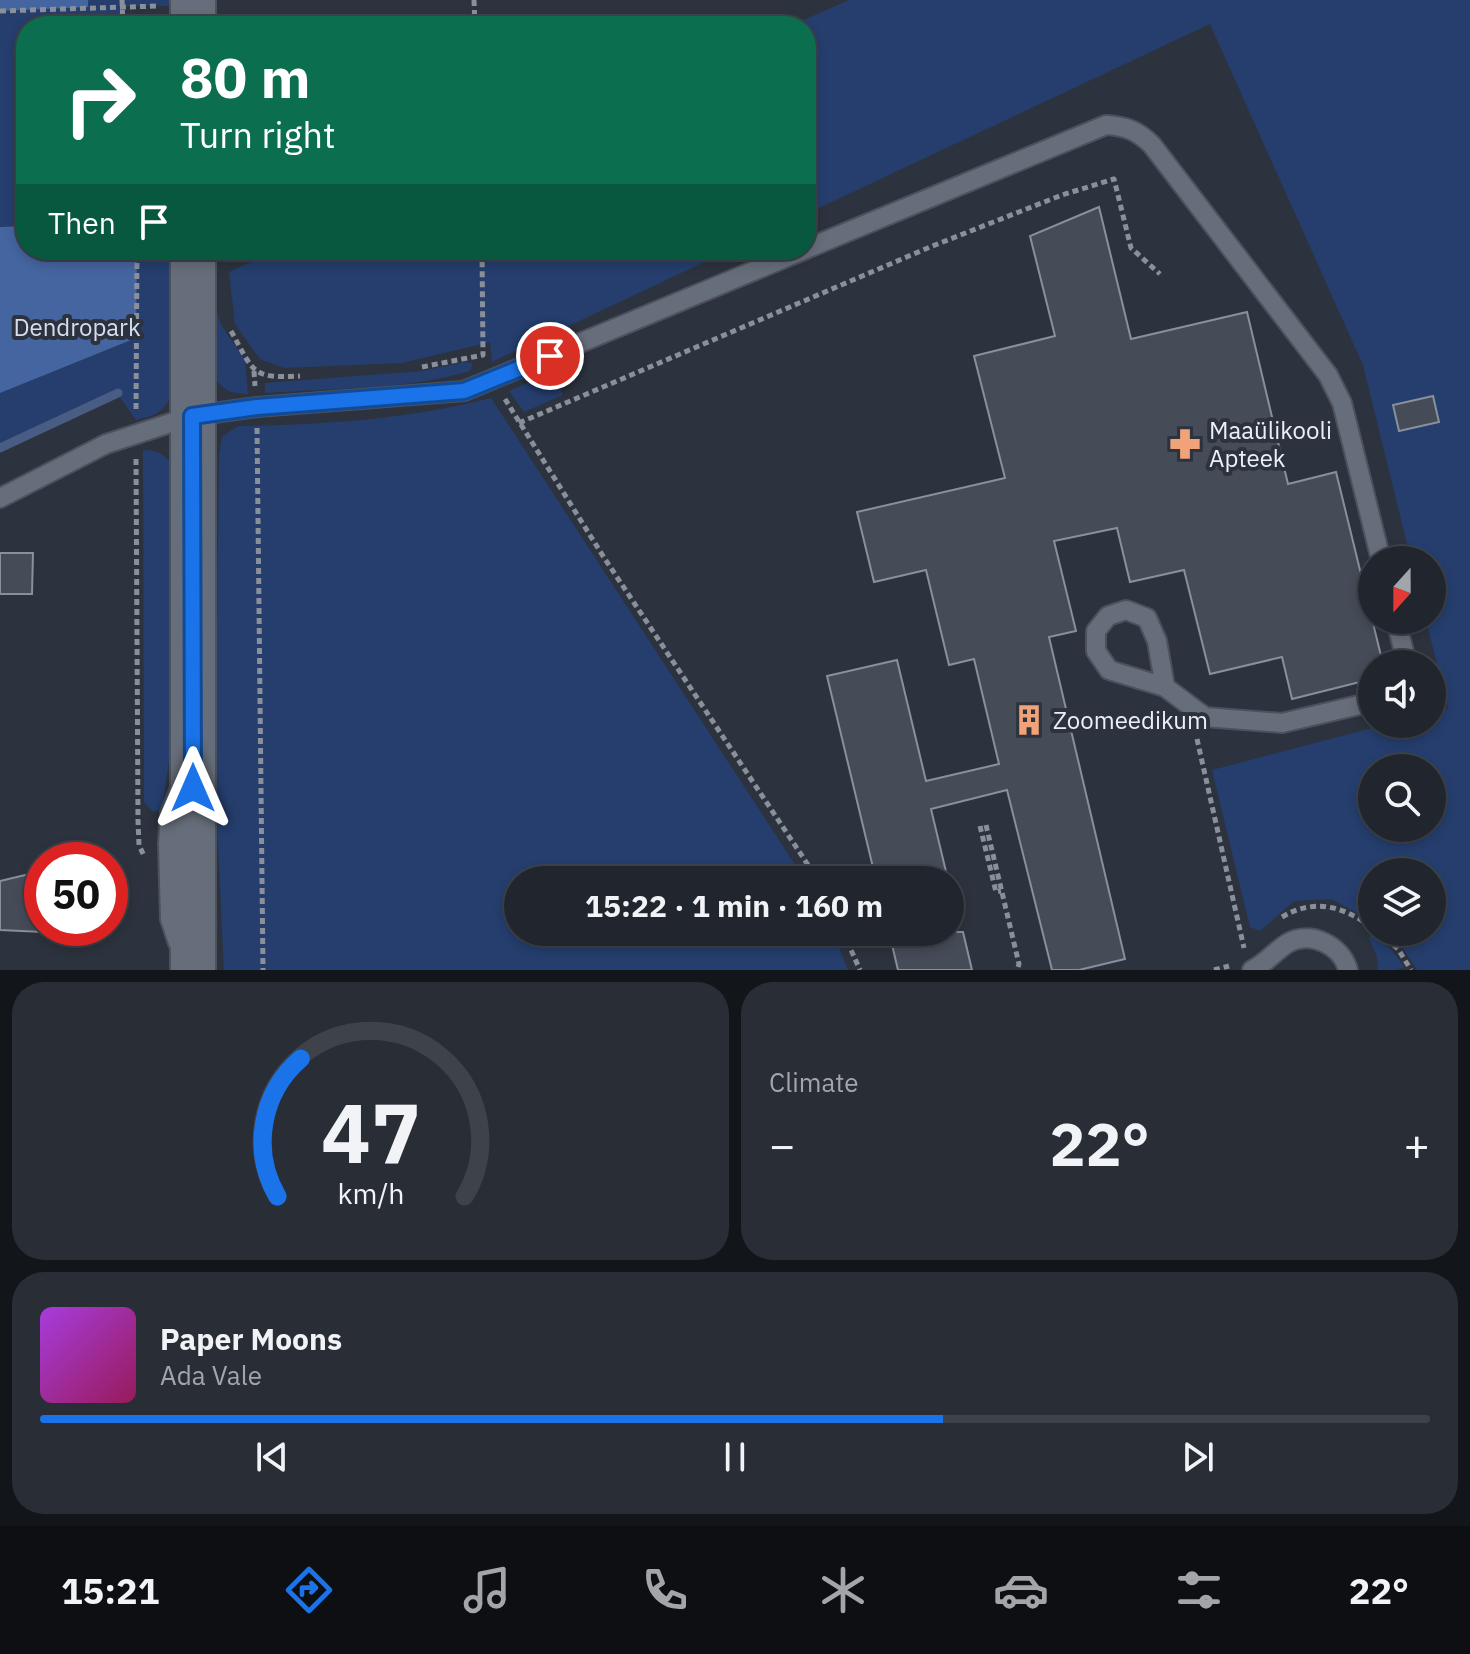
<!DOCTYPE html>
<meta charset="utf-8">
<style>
body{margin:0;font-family:"IBM Plex Sans",sans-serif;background:#292e36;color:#f1f3f6;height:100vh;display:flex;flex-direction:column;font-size:30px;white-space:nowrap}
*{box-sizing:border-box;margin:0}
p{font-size:26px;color:#a2a5aa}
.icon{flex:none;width:44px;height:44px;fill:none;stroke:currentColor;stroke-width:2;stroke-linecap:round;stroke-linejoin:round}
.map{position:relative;height:970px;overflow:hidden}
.details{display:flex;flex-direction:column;gap:12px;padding:12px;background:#121519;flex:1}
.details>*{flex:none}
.banner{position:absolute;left:16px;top:16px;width:800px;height:244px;border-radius:32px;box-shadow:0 4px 12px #0003,0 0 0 2px #3e434a;background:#0b6e4f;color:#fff;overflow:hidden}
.needle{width:52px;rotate:201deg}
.fabs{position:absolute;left:1358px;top:546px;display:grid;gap:16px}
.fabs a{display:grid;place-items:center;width:88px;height:88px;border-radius:50%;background:#21262e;box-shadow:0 4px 12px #0003,0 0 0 2px #3e434a;font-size:40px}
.speed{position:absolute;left:24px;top:842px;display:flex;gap:16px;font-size:40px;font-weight:700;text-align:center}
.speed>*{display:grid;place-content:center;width:104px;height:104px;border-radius:50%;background:#21262e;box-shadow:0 4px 12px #0003,0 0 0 2px #3e434a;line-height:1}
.speed .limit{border:12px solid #d22;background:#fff;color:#111}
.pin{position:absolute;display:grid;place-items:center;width:68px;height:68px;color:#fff;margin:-34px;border:4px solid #fff;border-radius:50%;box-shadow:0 2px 8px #0007}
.me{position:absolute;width:88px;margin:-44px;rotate:0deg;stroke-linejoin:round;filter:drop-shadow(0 0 6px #0008)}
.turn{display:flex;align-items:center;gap:28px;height:168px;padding:0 32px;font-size:36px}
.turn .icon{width:104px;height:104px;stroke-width:2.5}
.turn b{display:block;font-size:56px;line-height:68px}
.then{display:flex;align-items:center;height:76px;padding:0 32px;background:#0003;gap:16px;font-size:30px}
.big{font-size:60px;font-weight:800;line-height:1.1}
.details .widget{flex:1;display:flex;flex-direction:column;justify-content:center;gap:12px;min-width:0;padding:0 28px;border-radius:32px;background:#292e36}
.details .dial{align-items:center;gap:0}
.dial svg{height:208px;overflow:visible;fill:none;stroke:#3e434a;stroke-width:7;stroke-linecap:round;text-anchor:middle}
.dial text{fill:#f1f3f6;stroke:none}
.song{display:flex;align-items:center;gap:24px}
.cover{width:96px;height:96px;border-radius:12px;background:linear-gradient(135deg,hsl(280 70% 55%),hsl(330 70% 35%))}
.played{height:8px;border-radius:4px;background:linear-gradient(90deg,#1a73e8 65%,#3e434a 65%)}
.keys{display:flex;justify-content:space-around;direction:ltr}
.heat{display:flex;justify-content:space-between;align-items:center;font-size:44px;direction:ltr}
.details .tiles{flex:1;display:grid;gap:12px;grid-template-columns:1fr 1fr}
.widget:last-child{grid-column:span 2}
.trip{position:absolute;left:504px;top:866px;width:460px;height:80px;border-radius:40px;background:#21262e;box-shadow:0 4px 12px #0003,0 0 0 2px #3e434a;font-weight:800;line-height:80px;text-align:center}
.dock{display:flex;height:128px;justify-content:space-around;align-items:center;background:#0d0f12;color:#a2a5aa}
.dock .icon{width:56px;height:56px}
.dock .current{color:#1a73e8}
.dock b{font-size:36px;color:#f1f3f6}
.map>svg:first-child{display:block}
.green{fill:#253e6d;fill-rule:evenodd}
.forest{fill:#4565a0}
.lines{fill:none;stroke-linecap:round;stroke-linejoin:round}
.stream{stroke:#495d84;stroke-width:9}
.building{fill:#454c58;stroke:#88909d;stroke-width:2}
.service-casing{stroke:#4d515b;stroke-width:22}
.secondary-casing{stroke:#4d515b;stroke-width:48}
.path{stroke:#8a9099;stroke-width:5;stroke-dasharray:6 4;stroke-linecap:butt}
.service{stroke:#676e7b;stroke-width:18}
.secondary{stroke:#676e7b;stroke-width:44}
.route-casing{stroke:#114b97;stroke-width:20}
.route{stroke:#1a73e8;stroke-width:14}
.labels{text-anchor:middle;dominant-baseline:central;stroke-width:8;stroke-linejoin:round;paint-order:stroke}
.park-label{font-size:24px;fill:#d4deef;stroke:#2c333e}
.poi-label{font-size:24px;fill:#ebeff7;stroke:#2c333e;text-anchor:start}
</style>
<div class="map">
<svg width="1470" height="970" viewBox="0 0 1470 970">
<rect width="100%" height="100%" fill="#2c333e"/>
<!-- green -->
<g class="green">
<path d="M0 0H171V6H122L123 26H26V250H170L169 400C161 414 152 416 136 420L117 393 0 448Z"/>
<path d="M849 0H1470V970H1417L1396 938 1387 932H1432V872H1372V921L1331 899 1294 901 1260 931 1250 927 1212 770 1388 724H1432V713L1448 708 1426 620H1432V560H1411L1363 365 1210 24 806 214V26H790ZM1372 768H1432V828H1372Z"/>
<path d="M279 250H730L492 362 490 342 402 363 284 368 260 359 235 324 229 272Z"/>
<path d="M214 301 221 325 245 360 248 394C232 394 224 391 215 378Z"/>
<path d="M465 362 473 363 470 371C405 390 333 388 265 393V383L422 371Z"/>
<path d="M553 371 563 395 524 412 509 391Z"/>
<path d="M491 398 805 880H518V932H833L848 970H224L215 784 219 456 222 437 238 426C324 425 408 419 491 398Z"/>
<path d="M143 450C161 450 169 457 175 473L174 727 162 810 153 812 144 802Z"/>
<path d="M1372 934 1392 950 1404 967 1397 970H1378L1377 957 1369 938Z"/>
</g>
<!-- forest -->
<g class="forest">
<path d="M0 0H88V7L0 11Z"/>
<path d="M26 226V250H137L136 338 0 393V227Z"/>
</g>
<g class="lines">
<!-- stream -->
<path class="stream" d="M0 448 118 393"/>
</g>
<!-- building -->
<g class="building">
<path d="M1099 207 1131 339 1247 312 1288 484 1336 472 1383 664H1372V679L1292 699 1282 657 1210 674 1184 570 1130 582 1117 528 1054 541 1076 631 1049 637 1125 959 1079 970H1052L1007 790 931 809 948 880H876L827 676 897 660 926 781 999 764 974 659 949 665 926 570 874 582 857 512 1005 478 974 356 1055 336 1030 236Z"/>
<path d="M1433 396 1439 422 1399 431 1393 405Z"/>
<path d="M0 553H33L32 594H0Z"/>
<path d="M42 871V932L0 930V881Z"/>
<path d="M889 932H963L972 970H898Z"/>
</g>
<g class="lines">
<defs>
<g id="service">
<path d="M806 249 1106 125C1126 126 1138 131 1152 145L1328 375 1342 403 1381 560"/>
<path d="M0 498 106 444 192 416 257 407 464 391 804 250"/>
<path d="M1396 620 1407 664"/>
<path d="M1165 687 1157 641 1147 618 1126 610 1108 616 1096 631V651L1109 670 1165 687 1205 717 1282 723 1372 702"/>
<path d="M178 943 170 919 168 844 170 813 180 788"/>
<path d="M1252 970C1266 963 1275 951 1288 943 1311 930 1342 946 1348 970"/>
</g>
<g id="secondary">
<path d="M193 0V26"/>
<path d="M193 250V970"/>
</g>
</defs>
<!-- service casing -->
<use href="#service" class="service-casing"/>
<!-- secondary casing -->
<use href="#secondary" class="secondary-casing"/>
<!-- path -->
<g class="path">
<path d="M122 0 123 26"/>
<path d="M474 0 475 26"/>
<path d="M0 11 159 6"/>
<path d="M231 331C254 372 251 379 300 376"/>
<path d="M422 367 483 355 482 250"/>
<path d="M254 371 255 386"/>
<path d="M505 399 603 556 818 880"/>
<path d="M136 409 137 250"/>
<path d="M519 423 930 247 1062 195 1114 179 1131 248 1160 274"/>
<path d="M257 428 263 970"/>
<path d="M136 459 138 820 139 845 144 856"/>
<path d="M1197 739 1244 948"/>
<path d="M986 825 1019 964 1017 970"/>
<path d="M980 826 996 892 1001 891"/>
<path d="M1282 917C1314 898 1344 906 1372 928"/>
<path d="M843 932 860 970"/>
<path d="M1378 932 1398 949 1411 970"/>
<path d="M1214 970 1229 966"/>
</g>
<!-- service -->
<use href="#service" class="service"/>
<!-- secondary -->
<use href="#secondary" class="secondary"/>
</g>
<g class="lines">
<defs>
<path id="route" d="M193 788 192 416 257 407 464 391 550 356"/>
</defs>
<!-- route casing -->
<use href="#route" class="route-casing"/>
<!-- route -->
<use href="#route" class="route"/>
</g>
<!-- icons -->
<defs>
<symbol id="pharmacy-bare" viewBox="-9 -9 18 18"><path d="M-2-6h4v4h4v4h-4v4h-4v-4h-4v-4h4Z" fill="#f0a279" stroke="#2c333e" stroke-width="2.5" paint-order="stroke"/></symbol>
<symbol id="building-bare" viewBox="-9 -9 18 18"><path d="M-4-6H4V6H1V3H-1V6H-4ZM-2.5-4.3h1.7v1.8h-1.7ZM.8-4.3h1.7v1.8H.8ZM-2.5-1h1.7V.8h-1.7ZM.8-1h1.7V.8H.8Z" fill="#f0a279" stroke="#2c333e" stroke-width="2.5" paint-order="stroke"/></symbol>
</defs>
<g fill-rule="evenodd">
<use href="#pharmacy-bare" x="1163" y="422" width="44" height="44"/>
<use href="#building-bare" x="1007" y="698" width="44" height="44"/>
</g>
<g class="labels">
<!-- park labels -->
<g class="park-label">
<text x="77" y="327">Dendropark</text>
</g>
<!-- poi labels -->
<g class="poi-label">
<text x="1209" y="430">Maaülikooli<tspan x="1209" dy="28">Apteek</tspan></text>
<text x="1053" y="720">Zoomeedikum</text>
</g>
</g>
</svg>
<div class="fabs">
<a><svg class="needle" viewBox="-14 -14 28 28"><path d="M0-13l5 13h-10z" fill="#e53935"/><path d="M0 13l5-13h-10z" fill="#a2a5aa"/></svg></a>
<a><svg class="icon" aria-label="sound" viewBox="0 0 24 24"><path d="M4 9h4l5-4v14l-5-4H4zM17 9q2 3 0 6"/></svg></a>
<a><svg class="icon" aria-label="search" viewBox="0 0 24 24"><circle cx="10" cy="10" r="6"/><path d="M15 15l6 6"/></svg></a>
<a><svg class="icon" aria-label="layers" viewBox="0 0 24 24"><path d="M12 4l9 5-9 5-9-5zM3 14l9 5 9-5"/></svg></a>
</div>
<div class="speed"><div class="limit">50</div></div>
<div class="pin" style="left:550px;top:356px;background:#d93025"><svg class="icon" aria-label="arrive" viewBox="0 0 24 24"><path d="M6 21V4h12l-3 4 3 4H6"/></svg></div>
<svg class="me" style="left:193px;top:788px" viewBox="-20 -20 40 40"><path d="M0-17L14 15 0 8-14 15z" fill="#1a73e8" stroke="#fff" stroke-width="4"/></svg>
<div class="trip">15:22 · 1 min · 160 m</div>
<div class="banner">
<div class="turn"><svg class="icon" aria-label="right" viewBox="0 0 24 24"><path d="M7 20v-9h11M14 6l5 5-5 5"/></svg><div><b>80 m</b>Turn right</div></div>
<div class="then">Then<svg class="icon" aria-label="arrive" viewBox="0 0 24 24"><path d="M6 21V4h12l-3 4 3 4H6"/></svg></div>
</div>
</div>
<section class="details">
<div class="tiles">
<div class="widget dial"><svg viewBox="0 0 100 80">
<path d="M14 69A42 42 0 1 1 86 69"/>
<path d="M14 69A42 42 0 0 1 23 16" stroke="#1a73e8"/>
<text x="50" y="56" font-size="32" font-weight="700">47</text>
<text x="50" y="72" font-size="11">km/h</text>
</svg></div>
<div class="widget"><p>Climate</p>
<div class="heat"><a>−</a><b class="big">22°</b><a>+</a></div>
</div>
<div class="widget">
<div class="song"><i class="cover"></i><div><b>Paper Moons</b><p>Ada Vale</p></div></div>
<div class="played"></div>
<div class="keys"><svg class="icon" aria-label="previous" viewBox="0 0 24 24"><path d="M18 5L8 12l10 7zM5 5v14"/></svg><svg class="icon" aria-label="pause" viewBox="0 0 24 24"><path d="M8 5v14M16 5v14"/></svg><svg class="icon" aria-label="next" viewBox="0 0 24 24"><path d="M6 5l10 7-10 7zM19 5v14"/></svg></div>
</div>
</div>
</section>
<nav class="dock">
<b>15:21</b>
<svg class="icon current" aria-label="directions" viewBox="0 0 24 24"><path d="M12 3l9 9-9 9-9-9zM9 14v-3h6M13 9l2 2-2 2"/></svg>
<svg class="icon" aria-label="music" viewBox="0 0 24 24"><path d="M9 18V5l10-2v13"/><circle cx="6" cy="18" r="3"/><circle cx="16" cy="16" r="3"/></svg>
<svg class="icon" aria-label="phone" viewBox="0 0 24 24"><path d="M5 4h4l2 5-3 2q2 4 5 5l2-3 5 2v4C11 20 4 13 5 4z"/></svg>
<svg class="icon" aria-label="climate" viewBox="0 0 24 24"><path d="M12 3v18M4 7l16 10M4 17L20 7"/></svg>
<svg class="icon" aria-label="car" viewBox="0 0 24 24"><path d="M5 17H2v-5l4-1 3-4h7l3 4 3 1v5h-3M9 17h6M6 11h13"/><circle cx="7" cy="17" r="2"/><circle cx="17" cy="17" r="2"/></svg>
<svg class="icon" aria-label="filters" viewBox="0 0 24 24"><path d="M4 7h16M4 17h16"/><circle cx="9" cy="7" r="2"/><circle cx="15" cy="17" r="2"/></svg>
<b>22°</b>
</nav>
